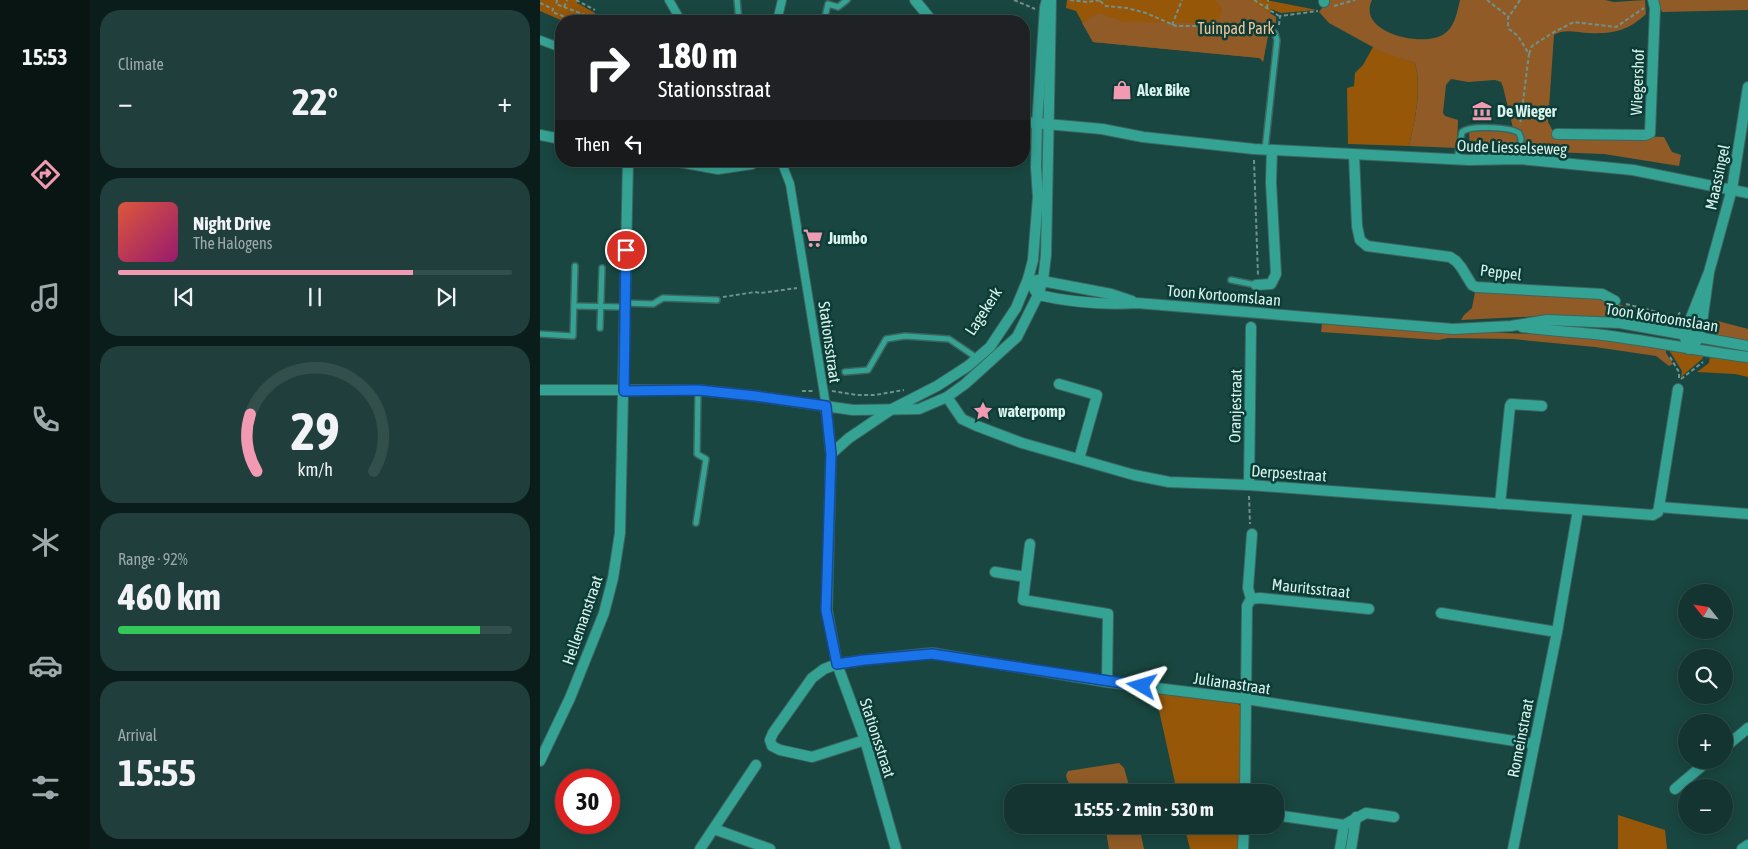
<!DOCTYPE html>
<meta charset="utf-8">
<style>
body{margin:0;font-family:"Asap Condensed",sans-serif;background:#203f3c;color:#f1f3f6;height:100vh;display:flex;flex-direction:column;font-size:19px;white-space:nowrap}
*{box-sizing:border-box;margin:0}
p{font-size:16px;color:#9daaab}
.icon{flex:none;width:28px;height:28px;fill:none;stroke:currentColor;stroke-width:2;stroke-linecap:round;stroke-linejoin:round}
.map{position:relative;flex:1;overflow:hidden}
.drawer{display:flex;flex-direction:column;gap:10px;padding:10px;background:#0a1d1a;width:450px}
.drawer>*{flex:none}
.hud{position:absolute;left:15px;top:15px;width:475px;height:152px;border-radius:20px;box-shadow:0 2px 12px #0003,0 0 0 1px #324f4c;background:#202124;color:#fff;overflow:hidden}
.needle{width:32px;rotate:300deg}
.fabs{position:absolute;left:1138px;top:584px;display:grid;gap:10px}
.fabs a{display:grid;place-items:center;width:55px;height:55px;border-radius:50%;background:#133430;box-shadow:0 2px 12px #0003,0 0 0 1px #324f4c;font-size:25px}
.speed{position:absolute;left:15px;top:769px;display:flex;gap:10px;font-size:25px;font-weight:700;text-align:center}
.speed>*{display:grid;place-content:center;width:65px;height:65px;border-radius:50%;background:#133430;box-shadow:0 2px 12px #0003,0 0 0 1px #324f4c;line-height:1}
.speed .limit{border:8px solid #d22;background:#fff;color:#111}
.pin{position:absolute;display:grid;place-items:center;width:42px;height:42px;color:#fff;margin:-21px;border:2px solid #fff;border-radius:50%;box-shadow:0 1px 5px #0007}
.me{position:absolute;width:55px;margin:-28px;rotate:277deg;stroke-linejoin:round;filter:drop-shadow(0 0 4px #0008)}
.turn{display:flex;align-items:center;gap:18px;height:105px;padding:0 20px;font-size:22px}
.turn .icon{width:65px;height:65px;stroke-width:2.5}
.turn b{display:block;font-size:35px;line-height:42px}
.then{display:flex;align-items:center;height:48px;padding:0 20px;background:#0003;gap:10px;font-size:19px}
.big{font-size:38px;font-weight:700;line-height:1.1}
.drawer .card{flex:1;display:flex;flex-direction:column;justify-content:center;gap:8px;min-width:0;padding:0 18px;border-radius:20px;background:#203f3c}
.drawer .dial{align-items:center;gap:0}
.dial svg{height:130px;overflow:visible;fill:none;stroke:#324f4c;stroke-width:7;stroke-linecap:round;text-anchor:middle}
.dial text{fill:#f1f3f6;stroke:none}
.song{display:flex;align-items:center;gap:15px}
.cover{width:60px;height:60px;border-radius:8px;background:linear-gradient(135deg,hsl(10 70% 55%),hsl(320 70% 35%))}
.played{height:5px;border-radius:2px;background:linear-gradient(90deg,#f19ab1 75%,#324f4c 75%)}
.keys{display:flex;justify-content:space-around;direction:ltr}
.heat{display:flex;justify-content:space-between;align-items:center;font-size:28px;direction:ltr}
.charge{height:8px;border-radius:4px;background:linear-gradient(90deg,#34c759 92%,#324f4c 0)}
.trip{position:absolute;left:464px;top:784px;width:280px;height:50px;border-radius:20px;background:#133430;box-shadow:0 2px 12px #0003,0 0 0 1px #324f4c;font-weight:700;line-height:50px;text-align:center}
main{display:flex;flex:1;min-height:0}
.dock{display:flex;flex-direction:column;width:90px;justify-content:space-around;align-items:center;background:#081513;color:#9daaab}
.dock .icon{width:35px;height:35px}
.dock .active{color:#f19ab1}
.dock b{font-size:22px;color:#f1f3f6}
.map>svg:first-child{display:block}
.green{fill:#965709}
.forest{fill:#905b26}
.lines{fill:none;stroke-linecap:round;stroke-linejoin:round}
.service-casing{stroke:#3c655f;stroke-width:8}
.pedestrian-casing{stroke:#3c655f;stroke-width:10}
.minor-casing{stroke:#3c655f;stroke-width:12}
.tertiary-casing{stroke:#3c655f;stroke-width:12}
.path{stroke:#6f928d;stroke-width:2;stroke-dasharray:4 2.5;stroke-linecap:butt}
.service{stroke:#35a394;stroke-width:5}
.pedestrian{stroke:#35a394;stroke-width:8}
.minor{stroke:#35a394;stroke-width:10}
.tertiary{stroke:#35a394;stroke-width:10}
.route-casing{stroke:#114b97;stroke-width:12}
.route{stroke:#1a73e8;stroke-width:9}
.labels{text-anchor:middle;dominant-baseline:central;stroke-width:5;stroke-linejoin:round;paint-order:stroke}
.park-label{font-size:16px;fill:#f3c49b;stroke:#0c3c36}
.street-label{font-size:16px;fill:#daf2ed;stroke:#0c3c36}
.poi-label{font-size:16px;font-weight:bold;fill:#daf2ed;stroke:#0c3c36;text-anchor:start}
</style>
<main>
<nav class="dock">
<b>15:53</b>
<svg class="icon active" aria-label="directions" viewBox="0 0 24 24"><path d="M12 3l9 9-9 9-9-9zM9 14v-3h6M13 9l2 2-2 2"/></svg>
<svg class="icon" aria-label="music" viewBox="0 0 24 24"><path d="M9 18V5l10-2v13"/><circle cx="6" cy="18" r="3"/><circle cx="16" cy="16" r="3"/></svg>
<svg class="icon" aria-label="phone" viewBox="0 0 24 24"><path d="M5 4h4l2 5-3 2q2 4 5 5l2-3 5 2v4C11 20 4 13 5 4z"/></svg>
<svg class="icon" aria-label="climate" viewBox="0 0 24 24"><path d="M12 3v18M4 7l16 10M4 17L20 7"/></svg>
<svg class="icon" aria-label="car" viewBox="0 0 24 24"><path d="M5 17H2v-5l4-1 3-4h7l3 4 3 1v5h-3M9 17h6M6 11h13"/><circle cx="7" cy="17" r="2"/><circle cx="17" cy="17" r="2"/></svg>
<svg class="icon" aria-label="filters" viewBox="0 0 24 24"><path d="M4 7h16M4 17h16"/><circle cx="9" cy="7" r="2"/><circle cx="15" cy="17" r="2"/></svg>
</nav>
<section class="drawer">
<div class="card"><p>Climate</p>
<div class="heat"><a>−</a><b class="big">22°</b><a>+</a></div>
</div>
<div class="card">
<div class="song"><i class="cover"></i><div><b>Night Drive</b><p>The Halogens</p></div></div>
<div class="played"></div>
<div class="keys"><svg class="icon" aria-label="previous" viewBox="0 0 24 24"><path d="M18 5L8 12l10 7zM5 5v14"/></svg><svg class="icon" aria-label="pause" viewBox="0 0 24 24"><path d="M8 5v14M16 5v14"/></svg><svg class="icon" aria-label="next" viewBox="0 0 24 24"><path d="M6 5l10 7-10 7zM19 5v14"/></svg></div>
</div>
<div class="card dial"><svg viewBox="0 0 100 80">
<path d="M14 69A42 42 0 1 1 86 69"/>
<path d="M14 69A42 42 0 0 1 10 34" stroke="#f19ab1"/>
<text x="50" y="56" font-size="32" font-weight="700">29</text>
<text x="50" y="72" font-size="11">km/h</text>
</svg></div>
<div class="card"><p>Range · 92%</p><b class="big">460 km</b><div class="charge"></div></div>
<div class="card"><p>Arrival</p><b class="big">15:55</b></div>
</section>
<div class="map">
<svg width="1208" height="849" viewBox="0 0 1208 849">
<rect width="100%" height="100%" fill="#194640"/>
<!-- green -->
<g class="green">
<path d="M0 0H38L37 3 55 13 54 21H23L0 11Z"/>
<path d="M527 0H726L777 10 741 13 731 9 723 62 720 58 553 42 536 11 526 8Z"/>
<path d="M833 47 875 63C882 89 875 120 869 146L808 144 807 88 814 86 815 73 823 65Z"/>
<path d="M1129 350 1164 355 1162 359 1141 377 1142 371Z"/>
<path d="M1170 356 1208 360V377L1195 374 1157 372 1169 363Z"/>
<path d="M615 692 698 704 702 707V792H637Z"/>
<path d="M1078 815 1125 830 1127 849H1078Z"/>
<path d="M644 825H701L699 849H650Z"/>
</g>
<!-- forest -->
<g class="forest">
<path d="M675 0H710L736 17V28L724 27 723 33 728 36 723 62 720 58 553 42 542 23 559 13 584 22 656 23 679 19 682 8Z"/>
<path d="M788 0H832C816 33 884 48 904 34 915 27 917 12 920 0H1065L1074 2 1105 0 1106 14C1087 31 1074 34 1049 33 1037 33 1025 28 1014 35L1008 122 1014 133 1124 137 1132 152 1141 155 1139 166 1064 154 930 149 929 130 973 128 963 87 961 82 955 80 928 82 911 79 906 85 903 113 905 116 918 120 917 148 869 146C875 120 882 89 875 63L840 51 789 23 779 12Z"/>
<path d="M1117 0H1208V10L1122 12Z"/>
<path d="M935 292 1062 296 1074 303 1132 319 1129 327 1002 316 921 320 924 315 932 308Z"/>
<path d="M1174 320 1208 329V342L1178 336 1173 332Z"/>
<path d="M782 324 845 329 1019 335 1074 341 1126 349V353L1133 364 1129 366 1116 356 1055 347 972 339 908 338 898 340 781 332Z"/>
<path d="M579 763 584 768 591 792H539C532 788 527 783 526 775L528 771Z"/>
<path d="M565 825H599L604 849H569Z"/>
</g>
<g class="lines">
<defs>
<g id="service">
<path d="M197 0 199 21"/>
<path d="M284 21 288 4 298 7 307 0"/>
<path d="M725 30 735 33 737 40 725 150"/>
<path d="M917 159 922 132C930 125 970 127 979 133L981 138 980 159"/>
<path d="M691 280 716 285"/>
<path d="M85 303 113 304 123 298 177 300"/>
<path d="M34 306 85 307"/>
<path d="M60 328 62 268"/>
<path d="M0 334 33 336 35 266"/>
<path d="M305 372 328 370 346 339 365 336 409 339 437 358"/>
<path d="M156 523 166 459 157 454 158 390"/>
</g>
<g id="pedestrian">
<path d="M129 0 141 21"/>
<path d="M237 21 242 0"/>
<path d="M0 40 21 48"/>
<path d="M241 161 250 184 286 406"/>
</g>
<g id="minor">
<path d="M375 0 392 21"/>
<path d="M784 2V0"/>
<path d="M484 122 562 129 603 137 714 149 929 160 980 159 1093 170 1208 193"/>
<path d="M1017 134 1105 135 1110 133 1115 8 1113 0"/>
<path d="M0 135 21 139"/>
<path d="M814 155 817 226 820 240 827 246 910 257 916 261 921 267 932 285 936 287 1062 294 1075 301"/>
<path d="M134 161 178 169 212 164"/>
<path d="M1169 272 1160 337 1149 349 1144 335 1169 272 1192 189 1208 87"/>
<path d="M716 285 731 284 736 274 731 182 732 150"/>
<path d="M519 384 557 395 539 459"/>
<path d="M407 397 422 419 437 426 482 443 594 475 629 482 709 485 1113 515 1118 512 1119 507 1138 389"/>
<path d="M286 406 291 454 287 610 297 664 325 740 356 849"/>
<path d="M709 485 711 327"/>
<path d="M960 504 970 406 971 404 1002 406"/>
<path d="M1119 507 1208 514"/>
<path d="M490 544 483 600 568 614 567 682"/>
<path d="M455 572 486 577"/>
<path d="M711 599 708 588 712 534"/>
<path d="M901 613 1017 632"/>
<path d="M325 740 272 757 240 750 232 746 230 740 233 733 272 678 284 669 297 664 324 660 392 653 567 682 706 699 994 744"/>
<path d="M1184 748 1208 728"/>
<path d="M0 761 30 698 64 613 73 578 80 533 88 161"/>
<path d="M1135 789 1169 760"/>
<path d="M705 792 707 606 711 599 720 598 829 609"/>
<path d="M735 815 804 825 826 813 854 817"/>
<path d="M174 829 230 849"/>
<path d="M160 849 216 765"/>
<path d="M703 849 704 825"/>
<path d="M800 849 804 825"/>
<path d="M811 849 816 817"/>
<path d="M973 849 1017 632 1038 510"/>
<path d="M1202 849 1208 845"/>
</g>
<g id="tertiary">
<path d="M488 279 498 295C530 302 565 305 597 303L913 329 971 326 1007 320 1080 323 1208 346"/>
<path d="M497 280 571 294 592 301"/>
<path d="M982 327C1009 331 1036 332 1063 335 1111 341 1159 351 1208 357"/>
<path d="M0 390H158L215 396 313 410 379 409 407 397 425 384 477 337 498 295 503 280 506 255 511 0"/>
<path d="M291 454 309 438 352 409 397 386 428 366 450 347 476 308 488 279 493 260 498 197 496 167 497 124 505 7 507 0"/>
</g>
</defs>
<!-- service casing -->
<use href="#service" class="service-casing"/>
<!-- pedestrian casing -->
<use href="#pedestrian" class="pedestrian-casing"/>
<!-- minor casing -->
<use href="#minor" class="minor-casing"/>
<!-- tertiary casing -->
<use href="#tertiary" class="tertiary-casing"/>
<!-- path -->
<g class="path">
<path d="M16 0 17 1 16 4 53 18"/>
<path d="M36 0 55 10"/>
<path d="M474 0 495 9"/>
<path d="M530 0 547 2 561 0"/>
<path d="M714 0 739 16"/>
<path d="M947 0 969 17"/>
<path d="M980 0 968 18V24L969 29 978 36 989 54 980 125"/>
<path d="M560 1 566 6 587 8 606 13 636 26H669L695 33 717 31"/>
<path d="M0 3 13 9 12 12 36 21"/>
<path d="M794 6 815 0"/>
<path d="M24 7 27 0"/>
<path d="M727 8 728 0"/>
<path d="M632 25 642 0"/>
<path d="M739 25 740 16 778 11"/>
<path d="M989 54 992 46 1014 32 1034 22 1076 27 1104 8"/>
<path d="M714 160 718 275"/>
<path d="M183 297 215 292 221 293 257 288"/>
<path d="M1086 304 1137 317"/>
<path d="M1134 321 1141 311"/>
<path d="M1130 357 1139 372V379"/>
<path d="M1141 379 1163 362"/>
<path d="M262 391H275"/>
<path d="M292 391 317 395H335L364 390"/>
<path d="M709 496 710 524"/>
</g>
<!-- service -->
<use href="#service" class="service"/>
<!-- pedestrian -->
<use href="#pedestrian" class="pedestrian"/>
<!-- minor -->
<use href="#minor" class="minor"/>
<!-- tertiary -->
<use href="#tertiary" class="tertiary"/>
</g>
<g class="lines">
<defs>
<path id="route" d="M86 250 84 391 158 390 215 396 286 406 291 454 286 610 297 664 324 660 392 654 602 686"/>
</defs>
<!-- route casing -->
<use href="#route" class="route-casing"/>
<!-- route -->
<use href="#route" class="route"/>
</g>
<!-- icons -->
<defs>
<symbol id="shop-bare" viewBox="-9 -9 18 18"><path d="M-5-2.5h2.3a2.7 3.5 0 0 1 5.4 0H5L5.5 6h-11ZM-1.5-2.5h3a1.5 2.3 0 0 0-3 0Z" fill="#f19ab1" stroke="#0c3c36" stroke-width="2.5" paint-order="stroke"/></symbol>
<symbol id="museum-bare" viewBox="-9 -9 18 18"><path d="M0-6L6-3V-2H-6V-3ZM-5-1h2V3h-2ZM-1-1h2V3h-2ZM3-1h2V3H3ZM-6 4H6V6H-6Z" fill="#f19ab1" stroke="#0c3c36" stroke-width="2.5" paint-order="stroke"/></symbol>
<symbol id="supermarket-bare" viewBox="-9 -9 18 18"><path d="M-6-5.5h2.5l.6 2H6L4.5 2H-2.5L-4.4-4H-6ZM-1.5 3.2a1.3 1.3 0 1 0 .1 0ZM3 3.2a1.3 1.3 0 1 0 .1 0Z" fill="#f19ab1" stroke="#0c3c36" stroke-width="2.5" paint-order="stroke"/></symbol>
<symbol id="sight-bare" viewBox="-9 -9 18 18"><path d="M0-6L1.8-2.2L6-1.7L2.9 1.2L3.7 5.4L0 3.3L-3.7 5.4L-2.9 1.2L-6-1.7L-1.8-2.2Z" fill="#f19ab1" stroke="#0c3c36" stroke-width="2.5" paint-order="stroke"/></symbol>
</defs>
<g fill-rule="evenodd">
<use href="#shop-bare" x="568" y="76" width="28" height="28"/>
<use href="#museum-bare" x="928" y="97" width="28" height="28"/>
<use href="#supermarket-bare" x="259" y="224" width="28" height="28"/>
<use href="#sight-bare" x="429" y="397" width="28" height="28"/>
</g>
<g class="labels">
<!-- park labels -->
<g class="park-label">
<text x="696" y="28">Tuinpad Park</text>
</g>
<!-- street labels -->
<g class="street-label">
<text transform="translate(1097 82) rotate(-88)">Wiegershof</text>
<text transform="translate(972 147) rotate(2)">Oude Liesselseweg</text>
<text transform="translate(1177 177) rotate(-78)">Maassingel</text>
<text transform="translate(961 272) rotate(7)">Peppel</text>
<text transform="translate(684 295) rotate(5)">Toon Kortoomslaan</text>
<text transform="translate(443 311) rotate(-57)">Lagekerk</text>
<text transform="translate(1122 317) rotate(9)">Toon Kortoomslaan</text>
<text transform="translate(290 342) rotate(82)">Stationsstraat</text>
<text transform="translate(695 406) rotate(-89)">Oranjestraat</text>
<text transform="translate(749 473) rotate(4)">Derpsestraat</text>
<text transform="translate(771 588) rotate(6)">Mauritsstraat</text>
<text transform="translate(42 620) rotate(-71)">Hellemanstraat</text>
<text transform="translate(692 683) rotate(8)">Julianastraat</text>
<text transform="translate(338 738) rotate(72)">Stationsstraat</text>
<text transform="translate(980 738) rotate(-79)">Romeinstraat</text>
</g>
<!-- poi labels -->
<g class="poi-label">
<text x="597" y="90">Alex Bike</text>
<text x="957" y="111">De Wieger</text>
<text x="288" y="238">Jumbo</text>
<text x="458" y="411">waterpomp</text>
</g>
</g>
</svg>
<div class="fabs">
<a><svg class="needle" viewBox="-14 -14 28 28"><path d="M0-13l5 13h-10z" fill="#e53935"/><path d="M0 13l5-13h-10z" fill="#9daaab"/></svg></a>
<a><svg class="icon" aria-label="search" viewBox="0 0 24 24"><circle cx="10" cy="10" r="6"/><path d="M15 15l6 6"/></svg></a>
<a>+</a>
<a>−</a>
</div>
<div class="speed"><div class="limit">30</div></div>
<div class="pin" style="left:86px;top:250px;background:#d93025"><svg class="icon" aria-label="arrive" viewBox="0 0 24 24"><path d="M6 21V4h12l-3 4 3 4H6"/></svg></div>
<svg class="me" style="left:602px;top:686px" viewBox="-20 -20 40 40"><path d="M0-17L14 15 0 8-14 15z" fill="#1a73e8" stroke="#fff" stroke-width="4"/></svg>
<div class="trip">15:55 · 2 min · 530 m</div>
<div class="hud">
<div class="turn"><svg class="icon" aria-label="right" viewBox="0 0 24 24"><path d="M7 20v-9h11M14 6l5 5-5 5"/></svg><div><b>180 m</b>Stationsstraat</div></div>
<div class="then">Then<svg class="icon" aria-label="left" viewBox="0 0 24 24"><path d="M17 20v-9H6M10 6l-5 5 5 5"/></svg></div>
</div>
</div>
</main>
